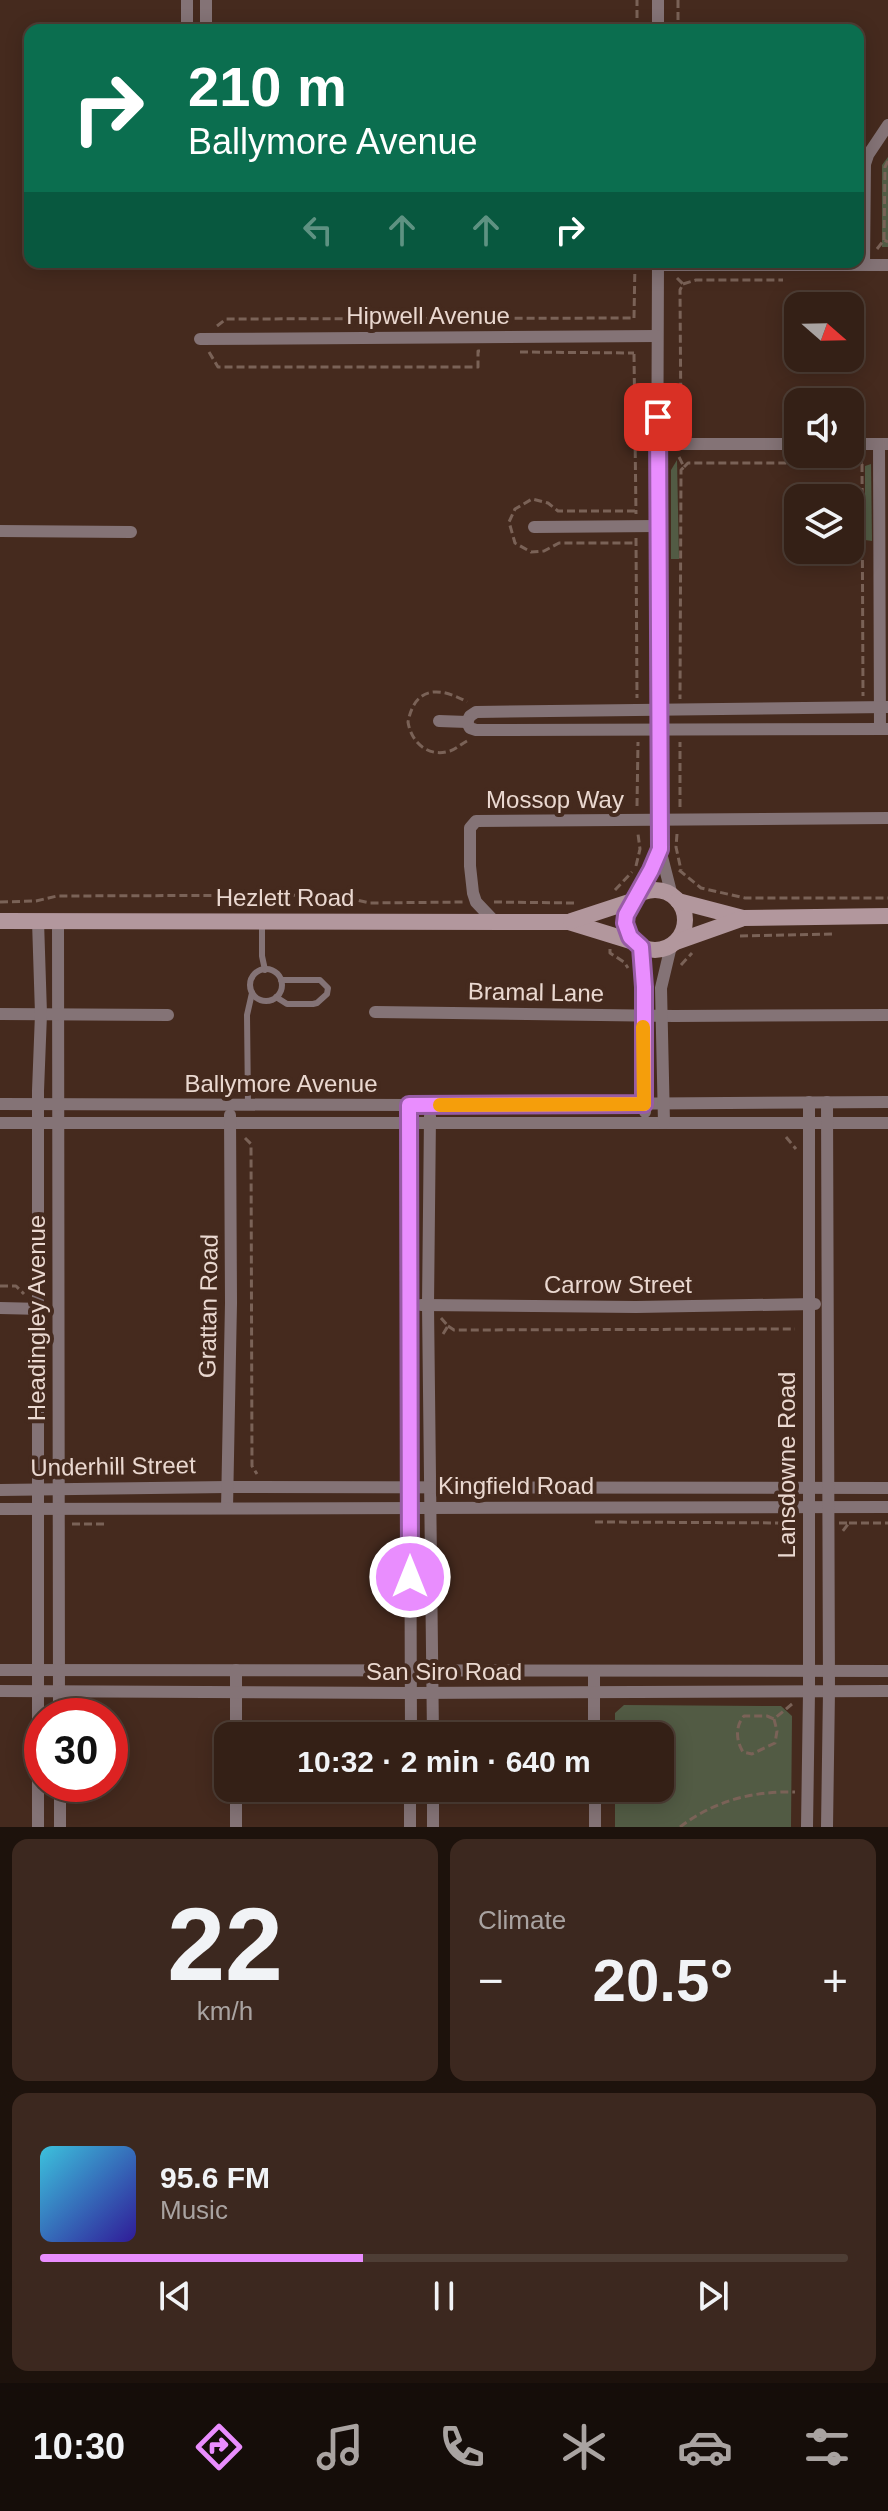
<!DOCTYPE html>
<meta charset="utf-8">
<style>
body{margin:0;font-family:Arial,sans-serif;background:#3c281f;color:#f1f3f6;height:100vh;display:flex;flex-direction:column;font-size:30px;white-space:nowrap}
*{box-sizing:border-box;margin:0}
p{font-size:26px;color:#a9a3a1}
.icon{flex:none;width:44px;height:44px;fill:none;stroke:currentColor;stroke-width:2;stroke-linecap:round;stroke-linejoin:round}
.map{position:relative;height:1827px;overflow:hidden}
.sheet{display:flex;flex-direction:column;gap:12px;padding:12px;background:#1d120c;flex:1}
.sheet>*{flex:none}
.banner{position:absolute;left:24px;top:24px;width:840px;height:244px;border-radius:16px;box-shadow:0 4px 20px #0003,0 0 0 2px #4e3e35;background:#0b6e4f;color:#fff;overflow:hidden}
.needle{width:52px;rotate:110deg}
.controls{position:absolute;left:784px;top:292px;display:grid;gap:16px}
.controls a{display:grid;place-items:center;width:80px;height:80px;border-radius:16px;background:#342016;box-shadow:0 4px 20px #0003,0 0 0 2px #4e3e35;font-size:40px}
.speed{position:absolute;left:24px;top:1698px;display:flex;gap:16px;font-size:40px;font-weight:700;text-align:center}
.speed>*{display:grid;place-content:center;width:104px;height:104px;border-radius:50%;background:#342016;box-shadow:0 4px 20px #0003,0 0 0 2px #4e3e35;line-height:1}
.speed .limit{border:12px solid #d22;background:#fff;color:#111}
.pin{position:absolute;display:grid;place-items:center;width:68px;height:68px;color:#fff;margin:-34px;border-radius:16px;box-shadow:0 4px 12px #0006}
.me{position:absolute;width:88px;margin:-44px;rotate:0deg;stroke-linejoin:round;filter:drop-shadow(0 0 6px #0008)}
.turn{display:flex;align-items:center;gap:28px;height:168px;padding:0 32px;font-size:36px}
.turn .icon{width:104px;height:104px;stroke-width:2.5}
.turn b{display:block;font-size:56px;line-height:68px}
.lanes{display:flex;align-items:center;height:76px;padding:0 32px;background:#0003;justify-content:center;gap:40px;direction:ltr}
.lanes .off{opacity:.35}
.big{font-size:60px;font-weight:600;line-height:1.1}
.sheet .widget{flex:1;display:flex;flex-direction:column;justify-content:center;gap:12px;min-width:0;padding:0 28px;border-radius:16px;background:#3c281f}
.sheet .dial{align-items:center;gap:0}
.dial b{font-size:104px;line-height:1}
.song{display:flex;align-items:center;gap:24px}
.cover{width:96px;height:96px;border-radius:12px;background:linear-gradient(135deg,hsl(190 70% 55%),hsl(250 70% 35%))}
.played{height:8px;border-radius:4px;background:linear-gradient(90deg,#e98dfe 40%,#4e3e35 40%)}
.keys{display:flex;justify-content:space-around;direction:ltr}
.heat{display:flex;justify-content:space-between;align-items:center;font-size:44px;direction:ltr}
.sheet .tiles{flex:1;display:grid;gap:12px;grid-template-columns:1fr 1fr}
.widget:last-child{grid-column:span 2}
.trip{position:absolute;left:214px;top:1722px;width:460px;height:80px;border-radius:16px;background:#342016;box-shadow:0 4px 20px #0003,0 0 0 2px #4e3e35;font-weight:600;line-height:80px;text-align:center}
.dock{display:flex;height:128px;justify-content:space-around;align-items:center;background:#150d09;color:#a9a3a1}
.dock .icon{width:56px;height:56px}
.dock .current{color:#e98dfe}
.dock b{font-size:36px;color:#f1f3f6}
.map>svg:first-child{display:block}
.green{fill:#525b44}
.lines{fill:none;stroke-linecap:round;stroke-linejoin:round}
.path{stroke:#7a6257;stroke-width:3;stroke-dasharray:8 4;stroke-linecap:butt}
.service{stroke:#847376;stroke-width:6}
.minor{stroke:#847376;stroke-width:12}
.secondary{stroke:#b2979d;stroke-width:16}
.route-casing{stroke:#975ca5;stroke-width:20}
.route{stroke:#e98dfe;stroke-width:14}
.slow{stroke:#f59e0b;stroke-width:14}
.labels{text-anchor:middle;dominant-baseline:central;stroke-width:8;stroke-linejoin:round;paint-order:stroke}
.street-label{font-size:24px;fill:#ead8d0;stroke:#452a1e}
</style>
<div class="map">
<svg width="888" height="1827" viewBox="0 0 888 1827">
<rect width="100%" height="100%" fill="#452a1e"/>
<!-- green -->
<g class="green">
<path d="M888 157V247H882V165Z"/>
<path d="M677 460 679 559H671V470Z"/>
<path d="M871 464 872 541 865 540V466Z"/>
<path d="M624 1705 781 1706 792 1716 791 1827H615V1788H660V1736H615V1713Z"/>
</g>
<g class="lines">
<!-- path -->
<g class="path">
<path d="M678 0V30"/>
<path d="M637 30V0"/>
<path d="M884 240 885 167 888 161"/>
<path d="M877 249 884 240 888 242"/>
<path d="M677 278 683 284 680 290 681 430"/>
<path d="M683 284 696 280H783"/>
<path d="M634 318 635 262"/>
<path d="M217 326 226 319 634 318"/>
<path d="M209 352 218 367H478V351H480"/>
<path d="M520 352 634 353"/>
<path d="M634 354 636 514"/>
<path d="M679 457 684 467 681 470 680 699"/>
<path d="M862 464 863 696"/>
<path d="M684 467 688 463H863"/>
<path d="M635 511H558L548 503 532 499 515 509 509 522 515 543 531 552 544 551 559 543H636"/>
<path d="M636 538 637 698"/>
<path d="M467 741C461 744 456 749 450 751 428 758 411 742 408 722 415 685 441 687 467 702"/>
<path d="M637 806 638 742"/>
<path d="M680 807V742"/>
<path d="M677 834 676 847 681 870"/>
<path d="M636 866 640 849 638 834"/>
<path d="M679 870 701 888 745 898H888"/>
<path d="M615 890 632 872"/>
<path d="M0 902 36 901 57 896 334 895 370 903 463 902"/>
<path d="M494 902 574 903"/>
<path d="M740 936 832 934"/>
<path d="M610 949V953L624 962 628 968"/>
<path d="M681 965 692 953"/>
<path d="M786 1137 796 1149"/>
<path d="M245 1138 251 1144 252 1466 257 1474"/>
<path d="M0 1286H16L24 1294"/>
<path d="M441 1318 448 1326 443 1334"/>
<path d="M448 1326 454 1330 795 1329"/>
<path d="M595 1522 796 1523"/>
<path d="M839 1523H849L842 1532"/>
<path d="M849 1523H888"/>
<path d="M72 1524H108"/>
<path d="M774 1719 777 1731 775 1743 752 1754 743 1752C736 1741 735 1726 744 1716H767L774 1719 792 1704"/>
<path d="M680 1827C714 1801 752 1791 795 1792"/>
</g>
<!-- service -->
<g class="service">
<path d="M262 922V956L265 970"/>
<circle cx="266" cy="985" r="16"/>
<path d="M276 997 287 1004H313L317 1003 327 994 328 988 320 980H281"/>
<path d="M248 1104 247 1015 252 993"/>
</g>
<!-- minor -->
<g class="minor">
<path d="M187 30V0"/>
<path d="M206 30V0"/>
<path d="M658 30V0"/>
<path d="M658 262 657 526 660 849 672 896"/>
<path d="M658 265H888"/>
<path d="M864 265 865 164 868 155 888 125"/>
<path d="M200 339 657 336"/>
<path d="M658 444H798"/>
<path d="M850 444H888"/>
<path d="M879 444 880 729"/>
<path d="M534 527 657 526"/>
<path d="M0 531 131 532"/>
<path d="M888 707 476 712 470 716 467 722 470 728 476 730 888 729"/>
<path d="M439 721 467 722"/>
<path d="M637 896 660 849"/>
<path d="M58 921 59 1716"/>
<path d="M494 921 476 902 473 893 470 866V828L476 821 888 818"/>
<path d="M641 947 644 987 645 1112"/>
<path d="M375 1012 674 1016 888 1015"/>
<path d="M0 1014 168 1015"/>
<path d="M0 1104 409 1105 888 1102"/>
<path d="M409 1115 411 1736"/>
<path d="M430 1116 428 1305 433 1736"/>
<path d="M0 1123H888"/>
<path d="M664 1123 661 988 671 946"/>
<path d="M421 1305 636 1307 815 1304"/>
<path d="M0 1308 43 1309"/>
<path d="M0 1490 227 1487 888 1488"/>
<path d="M227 1508 231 1303 230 1115"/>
<path d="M0 1509 888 1507"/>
<path d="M0 1670 888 1671"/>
<path d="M236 1670V1736"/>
<path d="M594 1671V1736"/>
<path d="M0 1691 411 1693 888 1691"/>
<path d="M60 1784V1827"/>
<path d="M236 1788V1827"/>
<path d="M433 1788V1827"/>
<path d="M595 1788V1827"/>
<path d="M38 1827V1091L41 1014 38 921"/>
<path d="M410 1827V1788"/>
<path d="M807 1827 809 1692V1102"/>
<path d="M827 1827 829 1691 827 1102"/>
</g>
<!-- secondary -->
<g class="secondary">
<circle cx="655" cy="920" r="30"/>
<path d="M678 901 743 918 888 916"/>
<path d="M0 921 569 922 634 942"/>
<path d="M571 921 632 901"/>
<path d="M676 942 741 919"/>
</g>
</g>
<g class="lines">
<defs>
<path id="route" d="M410 1577 409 1105 644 1104V987L641 947 630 937 625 923 626 915 651 870 660 849 658 417"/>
</defs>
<!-- route casing -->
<use href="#route" class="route-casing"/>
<!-- route -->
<use href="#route" class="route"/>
<!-- slow -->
<path class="slow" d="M440 1105 644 1104 643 1027"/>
</g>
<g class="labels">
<!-- street labels -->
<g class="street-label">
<text x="428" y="315">Hipwell Avenue</text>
<text x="555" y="799">Mossop Way</text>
<text x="285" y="897">Hezlett Road</text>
<text transform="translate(536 992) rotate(1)">Bramal Lane</text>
<text x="281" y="1083">Ballymore Avenue</text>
<text x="618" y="1284">Carrow Street</text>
<text transform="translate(208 1306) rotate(-89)">Grattan Road</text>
<text transform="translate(36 1318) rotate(-90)">Headingley Avenue</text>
<text transform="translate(786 1465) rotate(-90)">Lansdowne Road</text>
<text transform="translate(113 1466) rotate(-1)">Underhill Street</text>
<text x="516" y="1485">Kingfield Road</text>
<text x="444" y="1671">San Siro Road</text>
</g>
</g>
</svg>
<div class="controls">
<a><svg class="needle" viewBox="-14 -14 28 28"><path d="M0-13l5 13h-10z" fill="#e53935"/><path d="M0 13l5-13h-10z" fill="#a9a3a1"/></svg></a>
<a><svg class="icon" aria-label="sound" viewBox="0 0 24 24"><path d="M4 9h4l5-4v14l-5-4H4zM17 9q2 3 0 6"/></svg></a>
<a><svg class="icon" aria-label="layers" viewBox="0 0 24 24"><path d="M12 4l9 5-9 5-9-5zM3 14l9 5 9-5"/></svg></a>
</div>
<div class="speed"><div class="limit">30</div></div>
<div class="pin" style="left:658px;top:417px;background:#d93025"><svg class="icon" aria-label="arrive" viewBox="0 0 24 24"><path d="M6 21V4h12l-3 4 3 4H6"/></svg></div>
<svg class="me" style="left:410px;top:1577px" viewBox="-20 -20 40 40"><circle r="17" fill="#e98dfe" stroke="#fff" stroke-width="3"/><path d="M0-11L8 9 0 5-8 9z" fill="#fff"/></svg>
<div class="trip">10:32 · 2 min · 640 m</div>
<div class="banner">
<div class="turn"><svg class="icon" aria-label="right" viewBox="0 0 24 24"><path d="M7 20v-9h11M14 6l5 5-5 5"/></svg><div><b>210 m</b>Ballymore Avenue</div></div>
<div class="lanes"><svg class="icon off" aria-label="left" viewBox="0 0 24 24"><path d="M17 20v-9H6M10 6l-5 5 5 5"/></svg><svg class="icon off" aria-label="ahead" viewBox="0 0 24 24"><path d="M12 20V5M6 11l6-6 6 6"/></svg><svg class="icon off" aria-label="ahead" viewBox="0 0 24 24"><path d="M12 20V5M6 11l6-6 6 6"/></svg><svg class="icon" aria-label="right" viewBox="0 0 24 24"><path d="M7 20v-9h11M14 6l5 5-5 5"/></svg></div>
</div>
</div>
<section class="sheet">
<div class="tiles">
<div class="widget dial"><b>22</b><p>km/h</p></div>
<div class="widget"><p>Climate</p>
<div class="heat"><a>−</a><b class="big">20.5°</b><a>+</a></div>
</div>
<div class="widget">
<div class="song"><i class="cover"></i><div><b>95.6 FM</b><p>Music</p></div></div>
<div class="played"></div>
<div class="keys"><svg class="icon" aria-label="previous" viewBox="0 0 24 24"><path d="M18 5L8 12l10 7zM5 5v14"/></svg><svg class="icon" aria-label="pause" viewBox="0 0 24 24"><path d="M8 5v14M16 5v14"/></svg><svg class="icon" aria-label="next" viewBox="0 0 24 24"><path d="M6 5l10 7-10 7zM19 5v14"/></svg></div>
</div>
</div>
</section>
<nav class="dock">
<b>10:30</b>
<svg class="icon current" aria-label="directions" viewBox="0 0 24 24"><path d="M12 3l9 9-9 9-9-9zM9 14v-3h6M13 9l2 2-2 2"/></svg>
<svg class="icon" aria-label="music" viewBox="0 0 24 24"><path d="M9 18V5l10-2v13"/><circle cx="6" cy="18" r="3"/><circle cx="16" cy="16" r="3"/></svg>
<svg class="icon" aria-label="phone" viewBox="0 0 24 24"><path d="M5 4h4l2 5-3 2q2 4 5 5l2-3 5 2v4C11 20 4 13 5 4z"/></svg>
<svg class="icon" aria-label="climate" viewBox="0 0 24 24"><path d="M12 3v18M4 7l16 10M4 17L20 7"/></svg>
<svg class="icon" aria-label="car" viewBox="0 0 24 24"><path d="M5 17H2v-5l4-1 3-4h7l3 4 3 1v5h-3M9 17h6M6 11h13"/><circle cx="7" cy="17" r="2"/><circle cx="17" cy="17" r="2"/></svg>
<svg class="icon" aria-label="filters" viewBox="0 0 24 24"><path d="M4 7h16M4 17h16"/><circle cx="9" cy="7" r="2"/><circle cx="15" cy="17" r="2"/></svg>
</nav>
